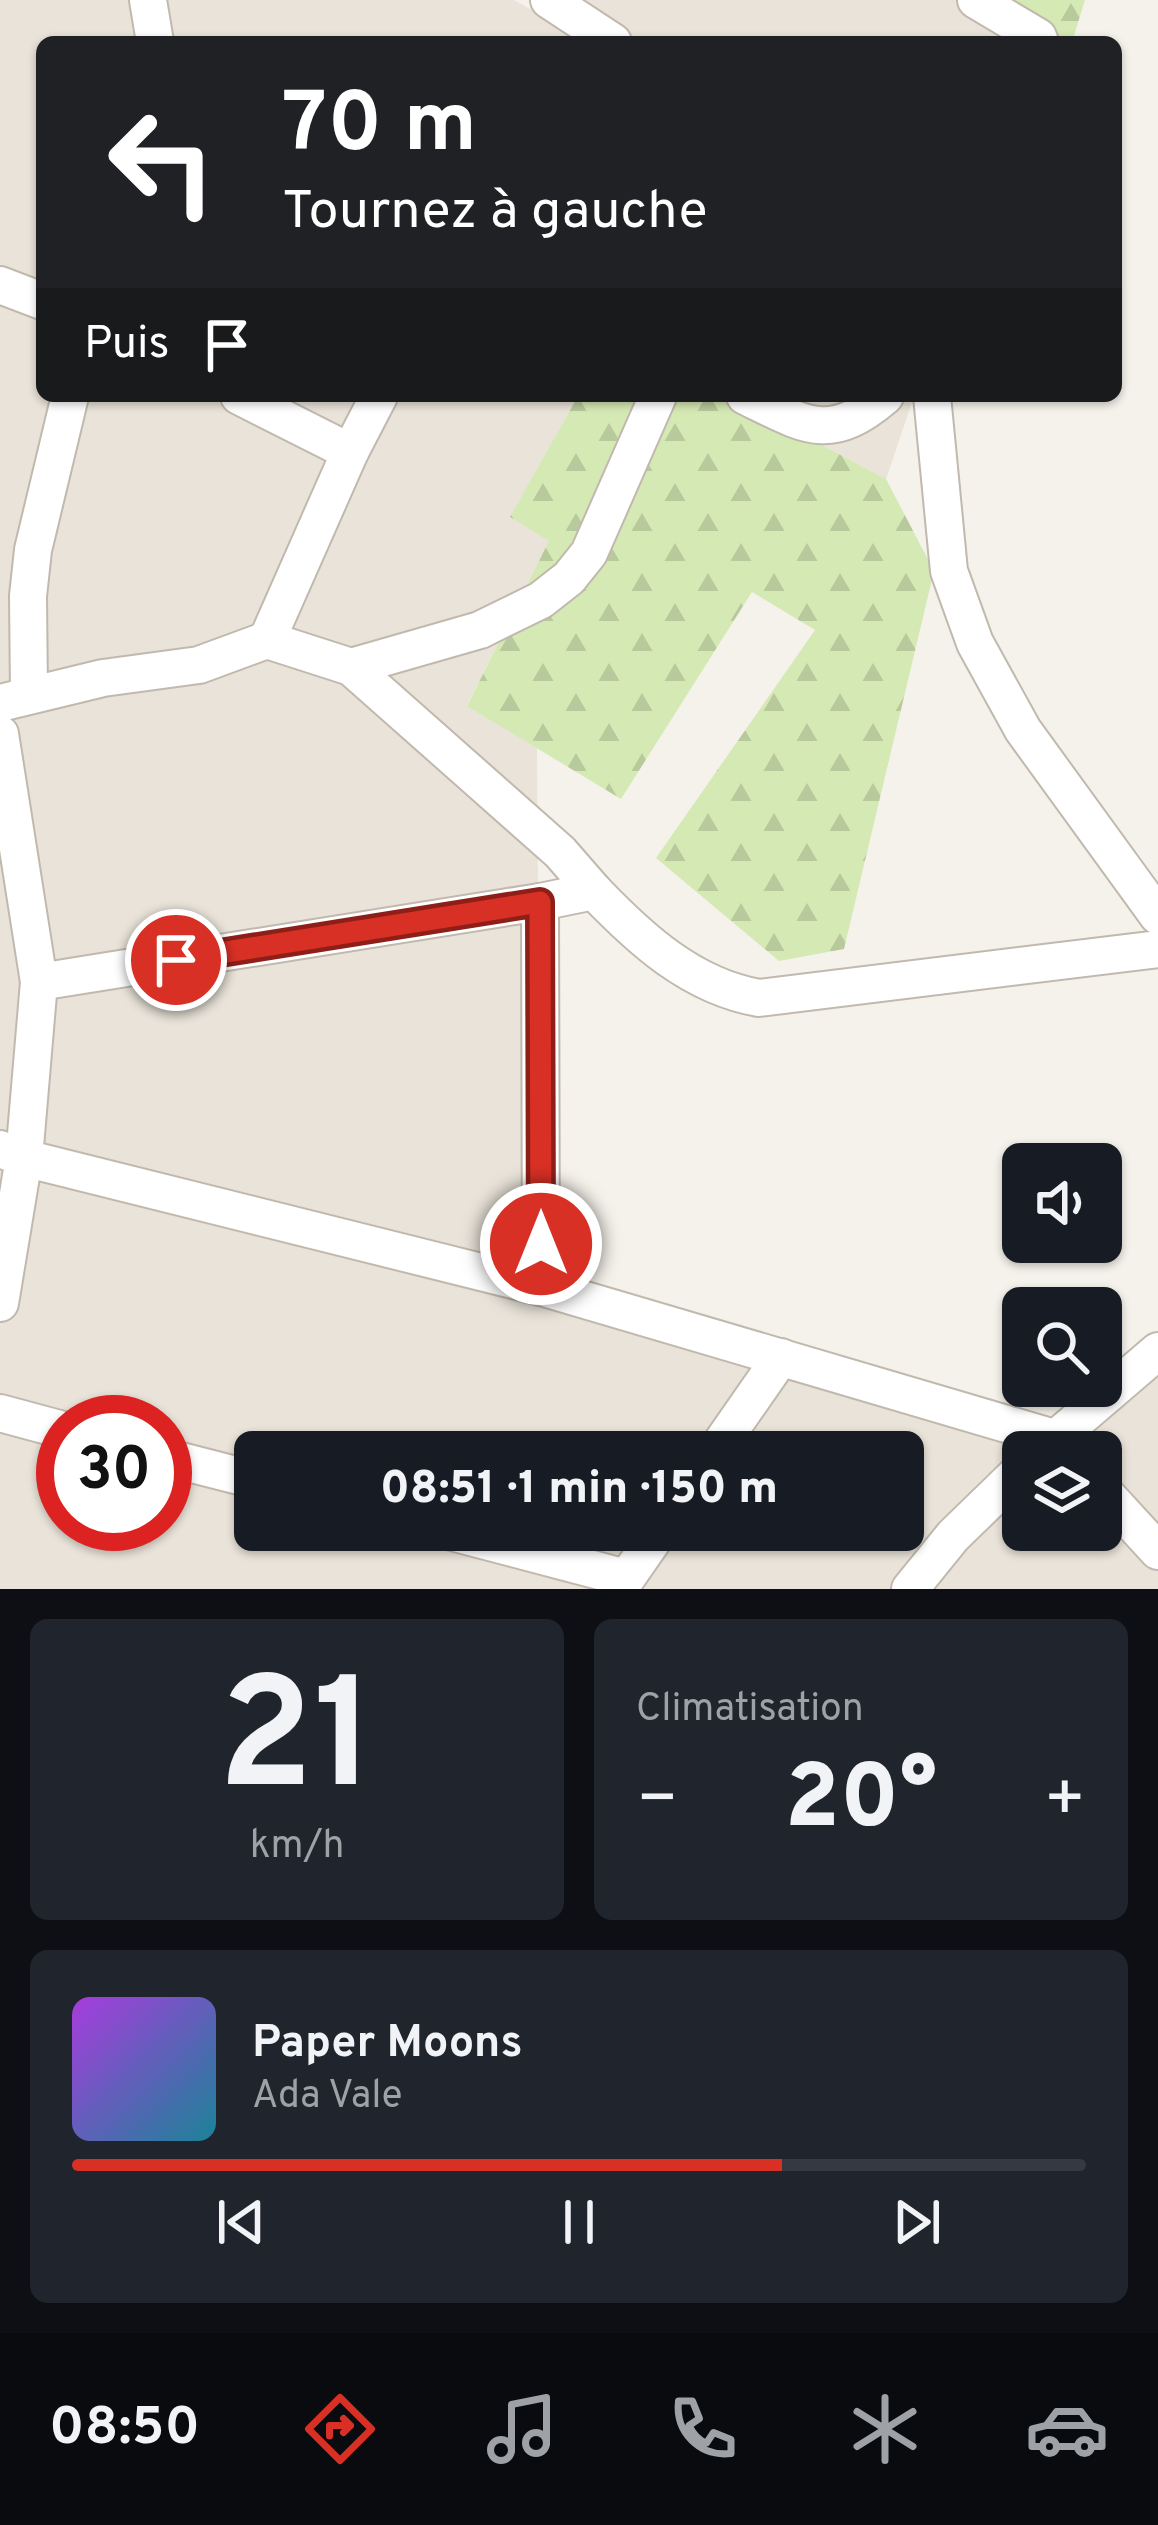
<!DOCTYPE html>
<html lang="fr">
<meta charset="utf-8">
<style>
body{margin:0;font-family:Overpass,sans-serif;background:#20242c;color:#f1f3f6;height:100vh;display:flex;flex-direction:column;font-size:45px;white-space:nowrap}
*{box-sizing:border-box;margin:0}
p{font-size:39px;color:#9ea1a6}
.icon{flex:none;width:66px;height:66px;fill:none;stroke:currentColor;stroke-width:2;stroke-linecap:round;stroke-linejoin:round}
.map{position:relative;height:1589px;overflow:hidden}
.sheet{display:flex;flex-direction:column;gap:30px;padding:30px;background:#0d0f14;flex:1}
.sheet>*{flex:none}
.hud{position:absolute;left:36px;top:36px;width:1086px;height:366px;border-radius:18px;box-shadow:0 3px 9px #0004;background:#202124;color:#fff;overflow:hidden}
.controls{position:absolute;left:1002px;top:1143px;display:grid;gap:24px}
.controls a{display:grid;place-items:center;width:120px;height:120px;border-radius:18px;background:#171b24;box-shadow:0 3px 9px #0004;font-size:60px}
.speed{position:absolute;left:36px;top:1395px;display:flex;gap:24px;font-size:60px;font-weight:700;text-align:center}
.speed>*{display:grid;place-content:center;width:156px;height:156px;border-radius:50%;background:#171b24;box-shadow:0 3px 9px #0004;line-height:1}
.speed .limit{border:18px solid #d22;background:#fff;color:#111}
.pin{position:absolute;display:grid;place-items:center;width:102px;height:102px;color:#fff;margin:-51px;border:6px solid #fff;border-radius:50%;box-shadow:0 3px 12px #0007}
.me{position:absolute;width:132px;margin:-66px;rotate:0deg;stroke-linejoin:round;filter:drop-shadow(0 0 9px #0008)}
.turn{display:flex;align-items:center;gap:42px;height:252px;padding:0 48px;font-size:54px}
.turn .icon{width:156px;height:156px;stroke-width:2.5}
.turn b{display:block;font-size:84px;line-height:102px}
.then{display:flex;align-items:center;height:114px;padding:0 48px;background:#0003;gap:24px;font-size:45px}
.big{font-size:90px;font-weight:800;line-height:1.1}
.sheet .card{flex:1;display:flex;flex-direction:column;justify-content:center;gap:18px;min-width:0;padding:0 42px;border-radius:18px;background:#20242c}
.sheet .dial{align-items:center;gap:0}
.dial b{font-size:156px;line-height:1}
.song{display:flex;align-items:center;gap:36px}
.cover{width:144px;height:144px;border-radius:18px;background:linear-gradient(135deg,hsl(280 70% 55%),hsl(190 70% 35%))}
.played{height:12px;border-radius:6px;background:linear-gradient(90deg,#d93025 70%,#363941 70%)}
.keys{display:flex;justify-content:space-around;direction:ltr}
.heat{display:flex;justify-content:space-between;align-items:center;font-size:66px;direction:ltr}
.sheet .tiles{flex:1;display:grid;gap:30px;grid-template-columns:1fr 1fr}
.card:last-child{grid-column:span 2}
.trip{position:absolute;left:234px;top:1431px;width:690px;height:120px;border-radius:18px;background:#171b24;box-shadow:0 3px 9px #0004;font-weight:800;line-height:120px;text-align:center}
.tabs{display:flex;height:192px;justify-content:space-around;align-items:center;background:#090b0e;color:#9ea1a6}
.tabs .icon{width:84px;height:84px}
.tabs .active{color:#d93025}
.tabs b{font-size:54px;color:#f1f3f6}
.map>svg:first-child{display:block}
.residential{fill:#e9e3d9;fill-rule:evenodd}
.forest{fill:url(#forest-firs)}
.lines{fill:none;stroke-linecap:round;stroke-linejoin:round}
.minor-casing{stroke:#c1b9ad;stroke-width:40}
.minor{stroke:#fff;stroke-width:36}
.route-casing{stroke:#8d1f18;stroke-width:30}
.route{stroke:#d93025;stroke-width:21}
</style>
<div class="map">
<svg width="1158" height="1589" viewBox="0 0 1158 1589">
<defs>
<pattern id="forest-firs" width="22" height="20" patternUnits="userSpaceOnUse" patternTransform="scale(3)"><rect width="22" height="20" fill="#d5e9b4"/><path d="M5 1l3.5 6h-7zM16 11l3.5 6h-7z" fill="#b8c99c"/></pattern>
</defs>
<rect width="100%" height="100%" fill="#f5f2eb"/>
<!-- residential -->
<g class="residential">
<path d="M0 0H514L570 31 587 0H972L1032 42H42V396H578L511 516 550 540 467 705 537 748 541 1286 1054 1438 1158 1351V1589H0ZM63 1422H165V1524H63ZM255 1452H903V1530H255ZM1023 1452H1101V1530H1023Z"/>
<path d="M729 396H914L886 479Z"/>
</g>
<!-- forest -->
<g class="forest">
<path d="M990 0H1085L1072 42H1060Z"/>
<path d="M578 396H729L886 479 934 571 844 949 779 961 656 858 815 630 752 592 621 799 467 706 549 541 510 517Z"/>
</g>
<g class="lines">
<defs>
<g id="minor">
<path d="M148 0 155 42"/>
<path d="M549 0 613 42"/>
<path d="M976 0 1038 37 1040 42"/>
<path d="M0 285 42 301"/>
<path d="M239 396 350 452"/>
<path d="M745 396C805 425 829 444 885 396"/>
<path d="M932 396 949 571 975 643 1023 730 1158 916"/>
<path d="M267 640 350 452 379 396"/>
<path d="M351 667 480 630 541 600 569 578 589 553 658 396"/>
<path d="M29 695 28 596 33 550 70 396"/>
<path d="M0 703 103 678 199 665 267 640 351 667 560 852 594 891 540 902 541 1287"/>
<path d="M0 734 39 982 24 1158 0 1303"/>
<path d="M594 891C640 939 691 986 759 998L1158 949"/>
<path d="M39 982 540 902"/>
<path d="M0 1149 24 1158 541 1287 1054 1438 1067 1452"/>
<path d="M0 1413 63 1430"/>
<path d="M715 1452 781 1357"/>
<path d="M1040 1452 1158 1351"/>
<path d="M165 1457 255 1480"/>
<path d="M1101 1489 1158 1551"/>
<path d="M444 1530 626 1578"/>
<path d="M619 1589 660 1530"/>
<path d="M910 1589 953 1536 1023 1468"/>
</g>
</defs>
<!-- minor casing -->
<use href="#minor" class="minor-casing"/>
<!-- minor -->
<use href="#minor" class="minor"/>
</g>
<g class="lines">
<defs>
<path id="route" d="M176 960 540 902 541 1244"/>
</defs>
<!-- route casing -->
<use href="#route" class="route-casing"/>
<!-- route -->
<use href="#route" class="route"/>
</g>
</svg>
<div class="controls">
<a><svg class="icon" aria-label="sound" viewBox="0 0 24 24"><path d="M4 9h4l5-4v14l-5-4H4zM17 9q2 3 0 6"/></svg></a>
<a><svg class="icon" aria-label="search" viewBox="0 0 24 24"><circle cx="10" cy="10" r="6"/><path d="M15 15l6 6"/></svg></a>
<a><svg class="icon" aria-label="layers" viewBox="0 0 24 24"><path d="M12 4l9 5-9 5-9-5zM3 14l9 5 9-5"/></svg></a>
</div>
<div class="speed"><div class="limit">30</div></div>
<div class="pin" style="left:176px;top:960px;background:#d93025"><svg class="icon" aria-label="arrive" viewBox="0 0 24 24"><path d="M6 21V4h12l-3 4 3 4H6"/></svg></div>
<svg class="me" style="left:541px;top:1244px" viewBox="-20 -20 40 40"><circle r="17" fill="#d93025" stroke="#fff" stroke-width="3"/><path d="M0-11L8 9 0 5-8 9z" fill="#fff"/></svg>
<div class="trip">08:51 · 1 min · 150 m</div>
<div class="hud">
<div class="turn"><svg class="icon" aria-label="left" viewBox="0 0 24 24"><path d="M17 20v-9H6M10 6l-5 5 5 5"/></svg><div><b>70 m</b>Tournez à gauche</div></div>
<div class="then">Puis<svg class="icon" aria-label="arrive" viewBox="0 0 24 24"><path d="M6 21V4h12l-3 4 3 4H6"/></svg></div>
</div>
</div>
<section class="sheet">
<div class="tiles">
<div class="card dial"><b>21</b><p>km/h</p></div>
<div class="card"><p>Climatisation</p>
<div class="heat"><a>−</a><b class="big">20°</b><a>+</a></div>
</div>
<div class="card">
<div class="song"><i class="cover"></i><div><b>Paper Moons</b><p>Ada Vale</p></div></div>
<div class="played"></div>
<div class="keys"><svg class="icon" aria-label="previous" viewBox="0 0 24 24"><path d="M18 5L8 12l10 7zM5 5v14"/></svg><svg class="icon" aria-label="pause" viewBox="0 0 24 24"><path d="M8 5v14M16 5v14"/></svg><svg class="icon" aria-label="next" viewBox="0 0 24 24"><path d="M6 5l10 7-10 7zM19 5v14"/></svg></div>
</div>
</div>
</section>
<nav class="tabs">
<b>08:50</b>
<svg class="icon active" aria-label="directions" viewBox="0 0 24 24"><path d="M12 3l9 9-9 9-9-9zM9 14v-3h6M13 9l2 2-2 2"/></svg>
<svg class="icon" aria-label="music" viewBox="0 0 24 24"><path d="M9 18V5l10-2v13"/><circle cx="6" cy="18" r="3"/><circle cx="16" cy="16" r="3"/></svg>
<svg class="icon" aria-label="phone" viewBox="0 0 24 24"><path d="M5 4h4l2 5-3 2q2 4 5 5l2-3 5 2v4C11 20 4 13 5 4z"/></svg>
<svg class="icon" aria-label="climate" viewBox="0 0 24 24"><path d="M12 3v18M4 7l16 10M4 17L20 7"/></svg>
<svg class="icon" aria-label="car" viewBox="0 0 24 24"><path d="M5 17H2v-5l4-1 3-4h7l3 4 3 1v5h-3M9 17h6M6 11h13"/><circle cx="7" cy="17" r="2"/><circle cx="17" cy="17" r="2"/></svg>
</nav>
